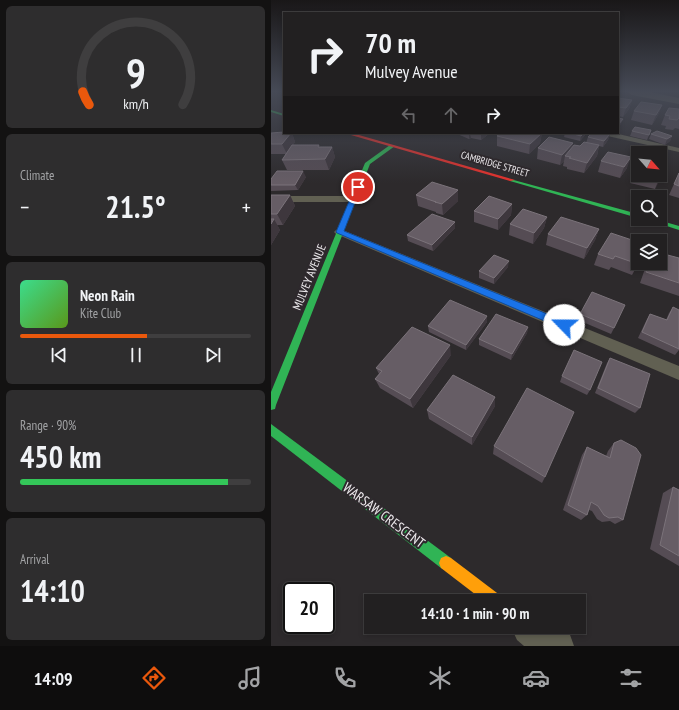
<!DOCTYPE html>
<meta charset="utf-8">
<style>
body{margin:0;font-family:"PT Sans Narrow",sans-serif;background:#2e2d2e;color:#f1f3f6;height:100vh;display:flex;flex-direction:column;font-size:15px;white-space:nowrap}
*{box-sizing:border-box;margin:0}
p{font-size:13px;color:#a2a3a5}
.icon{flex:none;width:22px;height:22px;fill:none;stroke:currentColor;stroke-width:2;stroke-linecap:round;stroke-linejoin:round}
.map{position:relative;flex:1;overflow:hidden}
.side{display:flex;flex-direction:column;gap:6px;padding:6px;background:#131212;width:271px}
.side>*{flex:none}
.hud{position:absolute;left:12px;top:12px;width:336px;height:122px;border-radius:0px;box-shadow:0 2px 6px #0003,0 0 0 1px #3f3e3f;background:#222021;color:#f1f3f6;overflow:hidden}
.needle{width:26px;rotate:117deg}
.buttons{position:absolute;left:360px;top:146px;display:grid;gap:8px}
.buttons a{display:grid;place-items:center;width:36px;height:36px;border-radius:0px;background:#222021;box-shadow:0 2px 6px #0003,0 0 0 1px #3f3e3f;font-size:20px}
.speed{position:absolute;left:12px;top:582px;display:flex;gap:8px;font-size:20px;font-weight:700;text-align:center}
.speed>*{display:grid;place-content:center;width:52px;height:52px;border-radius:50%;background:#222021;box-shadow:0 2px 6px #0003,0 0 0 1px #3f3e3f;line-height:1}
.speed .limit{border:2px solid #111;border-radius:6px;background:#fff;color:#111}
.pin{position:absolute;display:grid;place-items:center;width:34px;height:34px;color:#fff;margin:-17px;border:2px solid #fff;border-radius:50%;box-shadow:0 1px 4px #0007}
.me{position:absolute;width:44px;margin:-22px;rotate:293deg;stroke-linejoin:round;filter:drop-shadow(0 0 3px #0008)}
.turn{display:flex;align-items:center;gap:14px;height:84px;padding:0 16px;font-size:18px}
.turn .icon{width:52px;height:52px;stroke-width:2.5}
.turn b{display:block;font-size:28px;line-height:34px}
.lanes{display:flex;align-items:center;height:38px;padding:0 16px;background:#0003;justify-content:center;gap:20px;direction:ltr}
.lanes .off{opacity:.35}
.big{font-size:30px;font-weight:800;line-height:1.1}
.side .card{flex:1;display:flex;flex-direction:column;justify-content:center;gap:6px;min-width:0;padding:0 14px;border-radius:6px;background:#2e2d2e}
.side .dial{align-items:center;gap:0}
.dial svg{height:104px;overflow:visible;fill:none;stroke:#3f3e3f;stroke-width:7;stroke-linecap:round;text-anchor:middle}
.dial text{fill:#f1f3f6;stroke:none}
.song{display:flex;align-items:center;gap:12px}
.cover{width:48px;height:48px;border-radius:6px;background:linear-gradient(135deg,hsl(150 70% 55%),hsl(90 70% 35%))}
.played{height:4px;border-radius:2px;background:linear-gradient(90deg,#ea580c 55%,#3f3e3f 55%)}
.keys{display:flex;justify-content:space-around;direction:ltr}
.heat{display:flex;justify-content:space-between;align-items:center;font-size:22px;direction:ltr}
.charge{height:6px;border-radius:3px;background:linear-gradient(90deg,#34c759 90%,#3f3e3f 0)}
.trip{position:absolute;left:93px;top:594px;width:222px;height:40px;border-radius:0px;background:#222021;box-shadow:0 2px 6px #0003,0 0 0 1px #3f3e3f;font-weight:800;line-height:40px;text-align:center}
.dock{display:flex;height:64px;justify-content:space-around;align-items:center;background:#0e0d0d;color:#a2a3a5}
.dock .icon{width:28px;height:28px}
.dock .selected{color:#ea580c}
.dock b{font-size:18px;color:#f1f3f6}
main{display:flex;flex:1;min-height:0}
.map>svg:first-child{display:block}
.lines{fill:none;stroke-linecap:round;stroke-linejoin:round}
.lane{fill:#616052;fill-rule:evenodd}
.street{fill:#616052;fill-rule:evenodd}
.fast{fill:#30b455;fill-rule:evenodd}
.slow{fill:#ff9f0a;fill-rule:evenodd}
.jam{fill:#e5322d;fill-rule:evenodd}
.wall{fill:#554c54}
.shaded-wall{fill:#3e373d}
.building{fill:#665d65;stroke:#7b737a}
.route{fill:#1a73e8;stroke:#114b97}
.labels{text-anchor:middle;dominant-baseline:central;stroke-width:4;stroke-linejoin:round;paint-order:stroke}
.far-street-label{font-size:10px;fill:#ece9ec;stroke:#2e292d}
.street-label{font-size:12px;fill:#ece9ec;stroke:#2e292d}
.near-street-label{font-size:14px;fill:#ece9ec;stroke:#2e292d}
</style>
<main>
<section class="side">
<div class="card dial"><svg viewBox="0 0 100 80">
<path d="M14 69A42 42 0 1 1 86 69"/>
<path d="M14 69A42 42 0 0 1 9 59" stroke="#ea580c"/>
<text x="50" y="56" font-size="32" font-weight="700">9</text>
<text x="50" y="72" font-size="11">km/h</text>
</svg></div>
<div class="card"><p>Climate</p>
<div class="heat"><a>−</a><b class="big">21.5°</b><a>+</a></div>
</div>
<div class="card">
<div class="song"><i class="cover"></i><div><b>Neon Rain</b><p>Kite Club</p></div></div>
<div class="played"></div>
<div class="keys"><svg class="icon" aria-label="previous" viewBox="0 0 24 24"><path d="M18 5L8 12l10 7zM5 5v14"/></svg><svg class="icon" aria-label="pause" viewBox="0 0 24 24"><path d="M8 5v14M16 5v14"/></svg><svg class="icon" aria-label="next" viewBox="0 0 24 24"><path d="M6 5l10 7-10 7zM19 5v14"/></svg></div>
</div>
<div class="card"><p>Range · 90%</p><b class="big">450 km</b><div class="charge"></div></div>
<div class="card"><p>Arrival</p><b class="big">14:10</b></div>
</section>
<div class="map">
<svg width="408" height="646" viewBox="0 0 408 646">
<rect width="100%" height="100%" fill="#2d2a2c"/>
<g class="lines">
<!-- lane -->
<g class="lane">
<path d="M328 133H343L408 148V152L332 135Z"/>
<path d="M0 196H82L87 199 82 202H0Z"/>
<path d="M69 229 408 366V380L65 234 63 232 65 230Z"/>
</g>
<!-- street -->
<g class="street">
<path d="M356 92H379L408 98V104L361 95Z"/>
<path d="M240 627H290L298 632 303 646H253L246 640Z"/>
</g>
<!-- fast -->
<g class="fast">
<path d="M0 110 13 114V116L0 112Z"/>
<path d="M119 145 124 146 99 164 5 405 4 409 0 410V392L94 163Z"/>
<path d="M239 179 367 214V218L239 181Z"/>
<path d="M374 219H384L408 226V230Z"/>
<path d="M0 424 180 558 182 563 180 568 175 570 170 568 0 436Z"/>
</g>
<!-- slow -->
<path class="slow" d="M175 556 180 558 230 596 232 601H213L170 568 168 563 170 558Z"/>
<!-- jam -->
<path class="jam" d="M73 133H81L244 180 239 181Z"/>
</g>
<!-- wall -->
<g class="wall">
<path d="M347 98 361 100 358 109 352 117 347 116Z"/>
<path d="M391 105 387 115 381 125 360 120 363 111Z"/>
<path d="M408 109V129L404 128 402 130 394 129 395 126 390 125 394 115Z"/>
<path d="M380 130 376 140 359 136 361 131Z"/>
<path d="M0 133H21L24 142 22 145 49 147H61L64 157 58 170H16L11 160 15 154H0Z"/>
<path d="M184 133H219L210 140 200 138 198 139Z"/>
<path d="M271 133 269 143 258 154 226 146V136Z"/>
<path d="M294 133H315V134L309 141 293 137Z"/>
<path d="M339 134 337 140 332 147 328 146 326 156 313 173 296 169V167L292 166 293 161 289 165 266 159 267 148 302 143 301 147 309 146 315 143 317 137Z"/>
<path d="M380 134 401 136 399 141 394 145 378 139Z"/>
<path d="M330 161 356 168 349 178 327 172Z"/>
<path d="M367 166V175H389L394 167 384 189 359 183 363 172Z"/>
<path d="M408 173V198L398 195Z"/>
<path d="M35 177 27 190 0 191V179Z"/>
<path d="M187 190V201L172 215 165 213V212L147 206 145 195Z"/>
<path d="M0 195H19L24 206 12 225H6L9 230 0 245Z"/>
<path d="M241 204 240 215 227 230 203 222V211Z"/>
<path d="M276 217 273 228 262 244 238 235 239 224Z"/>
<path d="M184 222V228L162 251 137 241 136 235Z"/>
<path d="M328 229 324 240 313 259 275 245 277 234Z"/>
<path d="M367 242V264L361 275 340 267 338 270 323 265 327 254Z"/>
<path d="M408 258V296L369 283 376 263H389Z"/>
<path d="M237 267 223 284 208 278V271Z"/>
<path d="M402 307 408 310V350L404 355 367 338 376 319 379 314 395 320 398 313Z"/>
<path d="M309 314 343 328 340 334 307 320Z"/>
<path d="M216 322 195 350 158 332 157 326Z"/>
<path d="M257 327 256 333 240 360 208 345V339Z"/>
<path d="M180 355 142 408 109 388 104 379 108 374 105 368Z"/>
<path d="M339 358 369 408 364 413 324 393 336 363Z"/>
<path d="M291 376 319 390 316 395 289 382Z"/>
<path d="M224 397V406L201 445 158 419 156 410Z"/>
<path d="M343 443 352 520 344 524 339 521 331 522 326 519 321 511 318 510 316 515 310 520 292 510 311 455 316 447 335 456 337 451Z"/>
<path d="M223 446 274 477 271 483 222 454Z"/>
<path d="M402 487 408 490V566L379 549 392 493Z"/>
</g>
<!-- shaded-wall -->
<g class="shaded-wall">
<path d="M361 100 358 109 352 117 355 108Z"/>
<path d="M391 105 387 115 381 125 385 115Z"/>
<path d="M352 119 350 124 347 128V125Z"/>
<path d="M20 133H21L24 142 16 154 11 144Z"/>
<path d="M198 133H199L200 138 198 139Z"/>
<path d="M210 133H219L210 140Z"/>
<path d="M271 133 269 143 258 154 259 144Z"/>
<path d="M313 133H315V134L309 141 310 136Z"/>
<path d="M339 134 337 140 332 147 333 141Z"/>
<path d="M401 136 399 141 394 145 396 139Z"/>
<path d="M302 143 300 153 294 156 293 161 289 165 291 155Z"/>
<path d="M328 145 326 156 313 173 316 163Z"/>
<path d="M61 147 64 157 58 170 54 159Z"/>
<path d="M360 157 356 168 349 178 353 167Z"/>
<path d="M394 167 390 178 384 189 388 179Z"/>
<path d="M32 171 35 177 27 190 24 185Z"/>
<path d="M187 190V201L172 215 171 204Z"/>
<path d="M19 195 24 206 12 225 6 214Z"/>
<path d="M241 204 240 215 227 230V219Z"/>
<path d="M276 217 273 228 262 244 263 233Z"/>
<path d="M3 219 9 230 0 245V224Z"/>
<path d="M184 222V228L162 251 161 245Z"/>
<path d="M328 229 324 240 313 259 316 248Z"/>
<path d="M238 261 237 267 223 284V278Z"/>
<path d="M216 316V322L195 350V345Z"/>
<path d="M257 327 256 333 240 360 241 354Z"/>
<path d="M179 345 180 355 142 408 139 399Z"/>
<path d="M224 397V406L201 445V437Z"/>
</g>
<!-- building -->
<g class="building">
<path d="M347 98 361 100 355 108 347 107Z"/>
<path d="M370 102 391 105 385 115 363 111Z"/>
<path d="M398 108 408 109V118L406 120 398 119 399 116 394 115Z"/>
<path d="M347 118 352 119 347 125Z"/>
<path d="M364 127 380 130 378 135 361 131Z"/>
<path d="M386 131 401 136 396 139 380 134Z"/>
<path d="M13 132V133H20L11 144H0V133Z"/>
<path d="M230 133H271L259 144 226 136Z"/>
<path d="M299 133H313L310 136Z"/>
<path d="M321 133H334L339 134 333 141 317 137Z"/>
<path d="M278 137 302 143 291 155 267 148Z"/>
<path d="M313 142 328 145 316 163 298 158 300 157 294 156 303 145 309 146Z"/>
<path d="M21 145H48L47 147H61L54 159 11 160Z"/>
<path d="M337 152 360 157 353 167 330 161Z"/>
<path d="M367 166V173L363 172Z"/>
<path d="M389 166 394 167 388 179 375 175H389Z"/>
<path d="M6 171H32L24 185H0V179Z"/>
<path d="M408 173V186L403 184Z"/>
<path d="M161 182 187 190 171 204 164 202H165L145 195Z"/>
<path d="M0 195H19L6 214H0Z"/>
<path d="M218 196 241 204 227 219 203 211Z"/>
<path d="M252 209 276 217 263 233 239 224Z"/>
<path d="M161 214 184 222 161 245 136 235Z"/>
<path d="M290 217 328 229 316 248 277 234Z"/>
<path d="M0 219H3L0 224Z"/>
<path d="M340 233 367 242V264L344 256 342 259 327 254Z"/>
<path d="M389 253 408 258V283L375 272 378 263H389Z"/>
<path d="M223 255 238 261 223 278 208 271Z"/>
<path d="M321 292 354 305 343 328 309 314Z"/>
<path d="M179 300 216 316 195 345 157 326Z"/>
<path d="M402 307 408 310V349L371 332 379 314 396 320Z"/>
<path d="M225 314 257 327 241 354 208 339Z"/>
<path d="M141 327 179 345 139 399 104 379 111 371 105 368Z"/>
<path d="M303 350 331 362 319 390 291 376Z"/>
<path d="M339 358 379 374 369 408 327 388Z"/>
<path d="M182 375 224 397 201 437 156 410Z"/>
<path d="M256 388 303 412 274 477 223 446Z"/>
<path d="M350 440 365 448 370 455 352 520 347 517 338 518 333 515 327 506 320 502 316 515 297 505 316 447 339 458 343 443Z"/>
<path d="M402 487 408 490V556L389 545Z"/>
</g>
<!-- sky -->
<linearGradient id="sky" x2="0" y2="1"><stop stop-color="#191718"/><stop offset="0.5" stop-color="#464a56"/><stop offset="1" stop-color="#464a56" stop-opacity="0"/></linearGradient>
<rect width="408" height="183" fill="url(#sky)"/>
<!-- route -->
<path class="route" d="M85 185 90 187 73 231 296 322 297 325 296 328H290L66 233 65 232Z"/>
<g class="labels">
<!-- far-street labels -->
<g class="far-street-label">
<text transform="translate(224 164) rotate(16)">CAMBRIDGE STREET</text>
</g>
<!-- street labels -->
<g class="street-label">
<text transform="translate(38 277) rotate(-68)">MULVEY AVENUE</text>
</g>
<!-- near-street labels -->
<g class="near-street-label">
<text transform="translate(113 515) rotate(37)">WARSAW CRESCENT</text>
</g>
</g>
</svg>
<div class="buttons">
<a><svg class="needle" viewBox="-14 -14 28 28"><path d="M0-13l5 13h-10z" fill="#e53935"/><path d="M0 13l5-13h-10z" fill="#a2a3a5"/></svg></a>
<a><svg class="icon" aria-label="search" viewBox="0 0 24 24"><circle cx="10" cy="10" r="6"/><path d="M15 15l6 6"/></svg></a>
<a><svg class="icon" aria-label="layers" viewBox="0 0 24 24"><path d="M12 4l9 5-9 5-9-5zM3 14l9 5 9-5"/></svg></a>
</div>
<div class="speed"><div class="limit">20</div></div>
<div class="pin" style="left:87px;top:187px;background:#d93025"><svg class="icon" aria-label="arrive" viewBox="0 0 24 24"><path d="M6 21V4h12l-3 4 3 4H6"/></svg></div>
<svg class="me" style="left:293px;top:325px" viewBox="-20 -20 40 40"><circle r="19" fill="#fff"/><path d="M0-13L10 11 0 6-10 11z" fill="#1a73e8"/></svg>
<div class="trip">14:10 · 1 min · 90 m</div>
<div class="hud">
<div class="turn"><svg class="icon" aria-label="right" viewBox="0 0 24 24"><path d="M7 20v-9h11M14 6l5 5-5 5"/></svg><div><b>70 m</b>Mulvey Avenue</div></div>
<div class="lanes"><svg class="icon off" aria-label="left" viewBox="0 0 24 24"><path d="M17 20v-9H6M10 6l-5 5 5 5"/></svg><svg class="icon off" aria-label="ahead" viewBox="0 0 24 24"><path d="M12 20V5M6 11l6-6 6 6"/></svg><svg class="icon" aria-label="right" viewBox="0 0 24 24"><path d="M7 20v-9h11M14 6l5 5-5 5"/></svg></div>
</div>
</div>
</main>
<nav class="dock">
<b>14:09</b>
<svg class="icon selected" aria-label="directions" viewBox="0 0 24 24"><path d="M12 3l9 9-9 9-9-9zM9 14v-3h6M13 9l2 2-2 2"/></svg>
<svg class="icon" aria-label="music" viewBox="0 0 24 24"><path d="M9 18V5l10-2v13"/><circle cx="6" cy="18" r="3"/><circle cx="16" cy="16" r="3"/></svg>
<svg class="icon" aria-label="phone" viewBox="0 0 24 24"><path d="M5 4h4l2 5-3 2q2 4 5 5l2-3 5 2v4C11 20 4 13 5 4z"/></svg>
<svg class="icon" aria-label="climate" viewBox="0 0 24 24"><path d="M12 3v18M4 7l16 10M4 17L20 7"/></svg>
<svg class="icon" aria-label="car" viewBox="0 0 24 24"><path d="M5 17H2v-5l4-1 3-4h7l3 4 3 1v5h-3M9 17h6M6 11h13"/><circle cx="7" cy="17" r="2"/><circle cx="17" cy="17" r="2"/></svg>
<svg class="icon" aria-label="filters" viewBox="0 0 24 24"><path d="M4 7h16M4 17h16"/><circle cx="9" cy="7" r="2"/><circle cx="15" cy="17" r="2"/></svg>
</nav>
